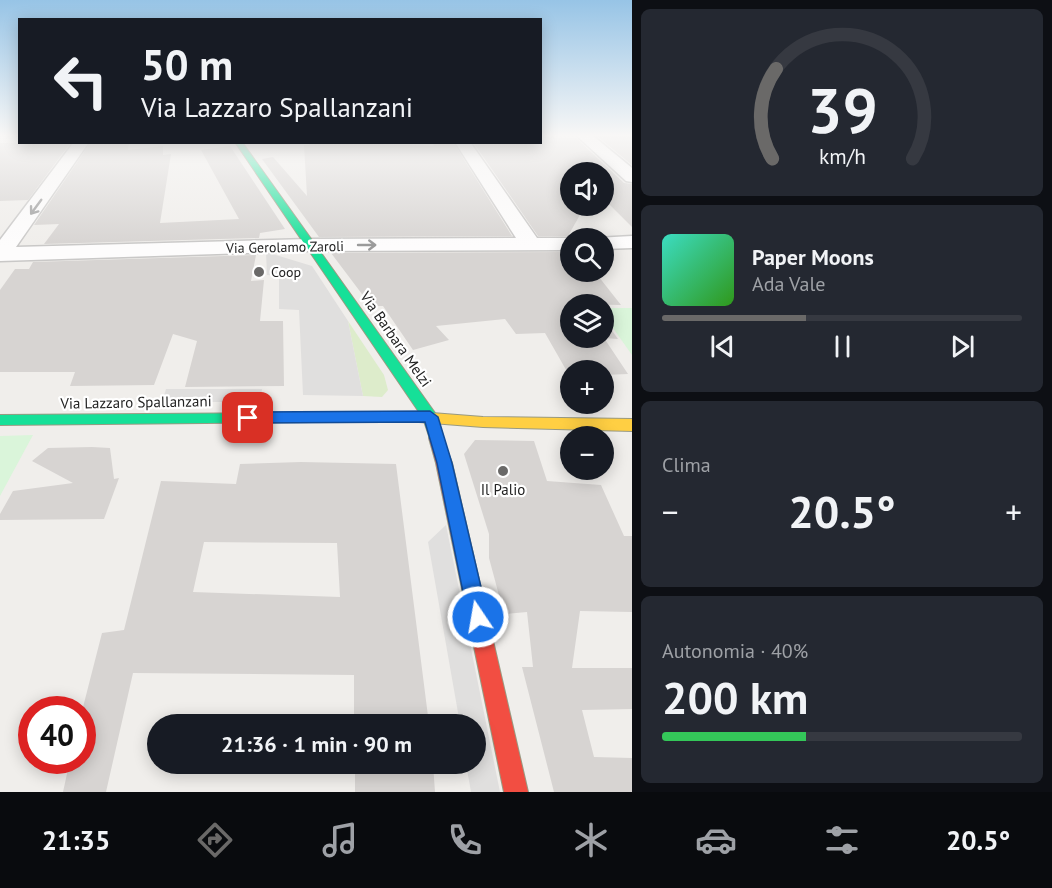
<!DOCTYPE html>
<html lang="it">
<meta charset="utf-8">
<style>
body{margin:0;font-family:"PT Sans",sans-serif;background:#242831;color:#f1f3f6;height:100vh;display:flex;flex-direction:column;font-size:22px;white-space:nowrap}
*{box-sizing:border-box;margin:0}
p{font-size:20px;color:#9ea1a6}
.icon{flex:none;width:33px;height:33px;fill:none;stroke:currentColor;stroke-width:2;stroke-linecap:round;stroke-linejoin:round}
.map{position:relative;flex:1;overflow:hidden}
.details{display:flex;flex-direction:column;gap:9px;padding:9px;background:#0d0f14;width:420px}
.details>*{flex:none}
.hud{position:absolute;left:18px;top:18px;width:524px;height:126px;border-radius:0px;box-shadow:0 3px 15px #0003;background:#171b24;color:#f1f3f6;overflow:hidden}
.buttons{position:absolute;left:560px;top:162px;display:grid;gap:12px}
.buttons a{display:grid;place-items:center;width:54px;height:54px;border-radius:50%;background:#171b24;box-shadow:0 3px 15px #0003;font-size:30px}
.speed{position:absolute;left:18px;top:696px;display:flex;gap:12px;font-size:30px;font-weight:700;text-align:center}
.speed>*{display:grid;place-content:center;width:78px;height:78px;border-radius:50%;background:#171b24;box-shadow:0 3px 15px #0003;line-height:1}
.speed .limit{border:9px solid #d22;background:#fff;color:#111}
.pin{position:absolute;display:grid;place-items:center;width:51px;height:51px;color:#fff;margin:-26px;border-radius:12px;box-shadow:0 3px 9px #0006}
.me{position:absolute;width:66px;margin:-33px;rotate:348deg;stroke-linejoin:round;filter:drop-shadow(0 0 4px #0008)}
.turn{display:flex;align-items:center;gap:21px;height:126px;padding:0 24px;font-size:27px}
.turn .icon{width:78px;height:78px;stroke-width:2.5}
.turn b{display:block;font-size:42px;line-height:51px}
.big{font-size:45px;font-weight:700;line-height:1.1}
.details .card{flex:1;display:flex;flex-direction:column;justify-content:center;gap:9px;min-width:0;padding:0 21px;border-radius:9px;background:#242831}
.details .dial{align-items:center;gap:0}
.dial svg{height:156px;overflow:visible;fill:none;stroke:#363941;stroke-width:7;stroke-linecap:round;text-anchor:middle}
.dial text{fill:#f1f3f6;stroke:none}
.song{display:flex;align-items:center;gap:18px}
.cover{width:72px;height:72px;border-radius:9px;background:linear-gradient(135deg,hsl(170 70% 55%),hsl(110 70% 35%))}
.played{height:6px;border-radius:3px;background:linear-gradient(90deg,#6a6968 40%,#363941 40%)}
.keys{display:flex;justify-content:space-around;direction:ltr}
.heat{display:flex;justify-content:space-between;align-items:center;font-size:33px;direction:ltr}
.charge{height:9px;border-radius:4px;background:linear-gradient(90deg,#34c759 40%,#363941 0)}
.trip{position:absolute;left:147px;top:714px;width:339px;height:60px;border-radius:30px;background:#171b24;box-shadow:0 3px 15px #0003;font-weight:700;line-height:60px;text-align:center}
.tabs{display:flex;height:96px;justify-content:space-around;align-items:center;background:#090b0e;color:#9ea1a6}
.tabs .icon{width:42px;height:42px}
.tabs .selected{color:#6a6968}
.tabs b{font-size:27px;color:#f1f3f6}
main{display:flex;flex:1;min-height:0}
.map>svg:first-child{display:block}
.grass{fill:#ddeccb}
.park{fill:#daf5da}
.parking{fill:#e0dfde}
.building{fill:#d7d4d2;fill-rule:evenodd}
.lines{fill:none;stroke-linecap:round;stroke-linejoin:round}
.street-casing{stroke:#c9c8c7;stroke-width:3}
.fast-casing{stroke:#999a82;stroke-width:2}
.slow-casing{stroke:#999a82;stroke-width:2}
.jam-casing{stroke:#999a82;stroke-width:2}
.street{fill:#fdfcfc;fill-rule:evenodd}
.fast{fill:#16e098;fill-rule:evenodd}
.slow{fill:#ffcf43;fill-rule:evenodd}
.jam{fill:#f24e42;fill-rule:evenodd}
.oneway{stroke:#9a9a9a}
.route{fill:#1a73e8;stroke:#114b97;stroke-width:1.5}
.poi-dot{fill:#6a6968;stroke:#fff;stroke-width:2}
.labels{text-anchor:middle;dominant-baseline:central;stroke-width:4.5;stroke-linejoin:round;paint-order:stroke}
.far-street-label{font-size:14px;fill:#222;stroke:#fff}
.far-poi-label{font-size:14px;fill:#222;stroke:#fff;text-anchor:start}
.street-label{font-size:15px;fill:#222;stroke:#fff}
.poi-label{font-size:15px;fill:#222;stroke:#fff}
</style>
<main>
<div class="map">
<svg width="632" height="792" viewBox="0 0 632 792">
<rect width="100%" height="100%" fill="#f0eeeb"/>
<!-- grass -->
<path class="grass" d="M348 321 384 375 388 390 382 397 363 396Z"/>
<!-- park -->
<g class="park">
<path d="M603 308H632V355L603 314Z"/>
<path d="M33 435 0 496V436Z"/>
</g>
<!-- parking -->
<g class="parking">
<path d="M266 252 312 266 348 321 363 396 303 395 299 310 279 309V276L267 275Z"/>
<path d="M166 389H262L260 402H162Z"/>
<path d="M446 525 500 792H471L466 764H476V724H460L428 542Z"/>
</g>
<!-- building -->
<g class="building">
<path d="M596 135H632V165Z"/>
<path d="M540 137 576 138 624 183 632 184V227L603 198V172H570V206H585L568 236H538L473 142H540Z"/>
<path d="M71 142 28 200 0 201V143Z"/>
<path d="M91 142H129L128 150 163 146V155L171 154 160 223 239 219 201 150 230 146 285 229 260 233 259 238 44 244 59 224 34 225Z"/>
<path d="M310 142 434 146 432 142H453L512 236 319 237 262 159 273 157 307 196 304 145H309Z"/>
<path d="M570 252V272H595L621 305 570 304V338H603V318L618 339 604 338 628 374 603 375V370H570L569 375 545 333 516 334 505 319 436 326 449 340 413 350 383 306H371L331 253Z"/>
<path d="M256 255 251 281 264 280 260 321H283L284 386 185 387 197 341 173 334 154 385 70 386 75 372H0V290L15 269H29L33 262Z"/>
<path d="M475 440 534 441 547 481 601 485 624 536H632V612L580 611 572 668H632V709L582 710 594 757 632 758V792H554L522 667H533L527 612 504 614 489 558V534L464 454Z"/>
<path d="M92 447 110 448 114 479 119 478 104 519 0 520V514L13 491 73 483 32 461 48 448Z"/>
<path d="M301 462 396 464 429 724H354V675L133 673 106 792H63L70 760H82V711L102 633 124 630 161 481 236 484 240 464ZM204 542 337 543 340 597 193 592Z"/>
<path d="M355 764H433L435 792H355Z"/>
</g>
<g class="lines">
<defs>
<g id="street">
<path d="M576 135H592L632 168V182L626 181Z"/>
<path d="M74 142H89L16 247 309 239 516 238 455 142H470L537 238H573H570V250L309 251 0 261V240Z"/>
<path d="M632 236V248L603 249V238H596Z"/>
</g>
<path id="fast" d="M235 142H242L435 413 443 438 441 442 436 444 431 442 424 421 0 425V415L419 412Z"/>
<path id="slow" d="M419 412 483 417 632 419V431L483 427 419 422 414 421 412 417 414 413Z"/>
<path id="jam" d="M436 432 441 434 452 463 528 792H504L436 463 429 438 431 434Z"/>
</defs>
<!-- street casing -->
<use href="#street" class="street-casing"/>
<!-- fast casing -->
<use href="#fast" class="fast-casing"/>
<!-- slow casing -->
<use href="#slow" class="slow-casing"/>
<!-- jam casing -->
<use href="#jam" class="jam-casing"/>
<!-- street -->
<use href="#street" class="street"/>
<!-- fast -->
<use href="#fast" class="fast"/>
<!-- slow -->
<use href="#slow" class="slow"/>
<!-- jam -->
<use href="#jam" class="jam"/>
</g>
<!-- one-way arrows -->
<defs><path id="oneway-shaft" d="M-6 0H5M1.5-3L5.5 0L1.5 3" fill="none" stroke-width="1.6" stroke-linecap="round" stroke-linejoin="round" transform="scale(1.5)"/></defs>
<g class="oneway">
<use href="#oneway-shaft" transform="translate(36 207) rotate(126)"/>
<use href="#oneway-shaft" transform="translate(367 245)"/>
</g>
<!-- sky -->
<linearGradient id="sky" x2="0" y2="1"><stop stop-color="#97c4e6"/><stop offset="0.55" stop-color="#f8f7f6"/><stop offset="1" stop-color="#f8f7f6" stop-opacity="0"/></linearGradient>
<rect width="632" height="246" fill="url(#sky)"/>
<!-- route -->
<path class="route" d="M430 411 438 417 452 463 488 617 485 624 478 627 471 624 468 617 437 463 425 422 248 423 241 418 248 412Z"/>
<!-- markers -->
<g class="poi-dot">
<circle cx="259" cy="272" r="6"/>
<circle cx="503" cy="471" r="6"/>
</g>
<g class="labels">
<!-- far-street labels -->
<g class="far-street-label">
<text transform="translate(285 247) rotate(-1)">Via Gerolamo Zaroli</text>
</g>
<!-- far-poi labels -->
<g class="far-poi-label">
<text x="271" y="272">Coop</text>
</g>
<!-- street labels -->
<g class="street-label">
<text transform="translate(396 339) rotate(55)">Via Barbara Melzi</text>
<text transform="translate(136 402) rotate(-1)">Via Lazzaro Spallanzani</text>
</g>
<!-- poi labels -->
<g class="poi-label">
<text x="503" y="489">Il Palio</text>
</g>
</g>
</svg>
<div class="buttons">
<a><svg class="icon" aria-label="sound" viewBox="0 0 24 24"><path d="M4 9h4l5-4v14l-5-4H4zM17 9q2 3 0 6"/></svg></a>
<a><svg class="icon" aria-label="search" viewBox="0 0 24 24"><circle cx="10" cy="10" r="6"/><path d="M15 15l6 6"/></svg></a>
<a><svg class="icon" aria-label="layers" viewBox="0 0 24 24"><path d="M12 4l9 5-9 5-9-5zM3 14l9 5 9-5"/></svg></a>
<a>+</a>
<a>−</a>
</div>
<div class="speed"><div class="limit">40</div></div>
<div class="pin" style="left:248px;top:418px;background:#d93025"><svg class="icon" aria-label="arrive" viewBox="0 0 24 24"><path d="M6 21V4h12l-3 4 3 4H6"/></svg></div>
<svg class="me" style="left:478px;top:617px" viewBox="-20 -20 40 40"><circle r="17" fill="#1a73e8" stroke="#fff" stroke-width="3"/><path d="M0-11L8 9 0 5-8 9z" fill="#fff"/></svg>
<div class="trip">21:36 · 1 min · 90 m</div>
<div class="hud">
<div class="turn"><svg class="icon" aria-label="left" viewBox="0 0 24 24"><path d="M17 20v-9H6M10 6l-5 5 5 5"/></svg><div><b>50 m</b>Via Lazzaro Spallanzani</div></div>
</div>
</div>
<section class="details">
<div class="card dial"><svg viewBox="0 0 100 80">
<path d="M14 69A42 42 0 1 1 86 69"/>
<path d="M14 69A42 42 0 0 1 16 23" stroke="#6a6968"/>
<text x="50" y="56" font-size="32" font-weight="700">39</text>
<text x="50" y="72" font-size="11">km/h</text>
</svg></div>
<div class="card">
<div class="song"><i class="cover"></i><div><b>Paper Moons</b><p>Ada Vale</p></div></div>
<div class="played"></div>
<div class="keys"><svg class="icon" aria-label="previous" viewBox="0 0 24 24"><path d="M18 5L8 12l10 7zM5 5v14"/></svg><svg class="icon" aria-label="pause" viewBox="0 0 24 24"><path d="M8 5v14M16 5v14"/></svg><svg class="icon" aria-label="next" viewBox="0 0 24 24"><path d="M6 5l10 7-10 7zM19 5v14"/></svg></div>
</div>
<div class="card"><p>Clima</p>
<div class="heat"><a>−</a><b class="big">20.5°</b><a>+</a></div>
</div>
<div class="card"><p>Autonomia · 40%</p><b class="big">200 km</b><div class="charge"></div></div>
</section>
</main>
<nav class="tabs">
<b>21:35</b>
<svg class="icon selected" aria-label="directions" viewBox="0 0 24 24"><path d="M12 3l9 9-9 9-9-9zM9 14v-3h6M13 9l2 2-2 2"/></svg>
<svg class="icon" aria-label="music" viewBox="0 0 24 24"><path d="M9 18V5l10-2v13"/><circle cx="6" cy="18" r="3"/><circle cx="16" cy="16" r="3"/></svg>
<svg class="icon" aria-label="phone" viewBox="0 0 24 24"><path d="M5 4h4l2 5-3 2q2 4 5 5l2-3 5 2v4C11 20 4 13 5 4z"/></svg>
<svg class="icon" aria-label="climate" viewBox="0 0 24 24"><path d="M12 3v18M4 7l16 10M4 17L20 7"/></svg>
<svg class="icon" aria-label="car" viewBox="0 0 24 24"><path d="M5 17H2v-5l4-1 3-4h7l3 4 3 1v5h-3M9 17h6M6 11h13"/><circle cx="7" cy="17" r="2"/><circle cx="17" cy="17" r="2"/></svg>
<svg class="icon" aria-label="filters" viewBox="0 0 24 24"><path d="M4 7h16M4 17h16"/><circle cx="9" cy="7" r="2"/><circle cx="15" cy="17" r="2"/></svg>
<b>20.5°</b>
</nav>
